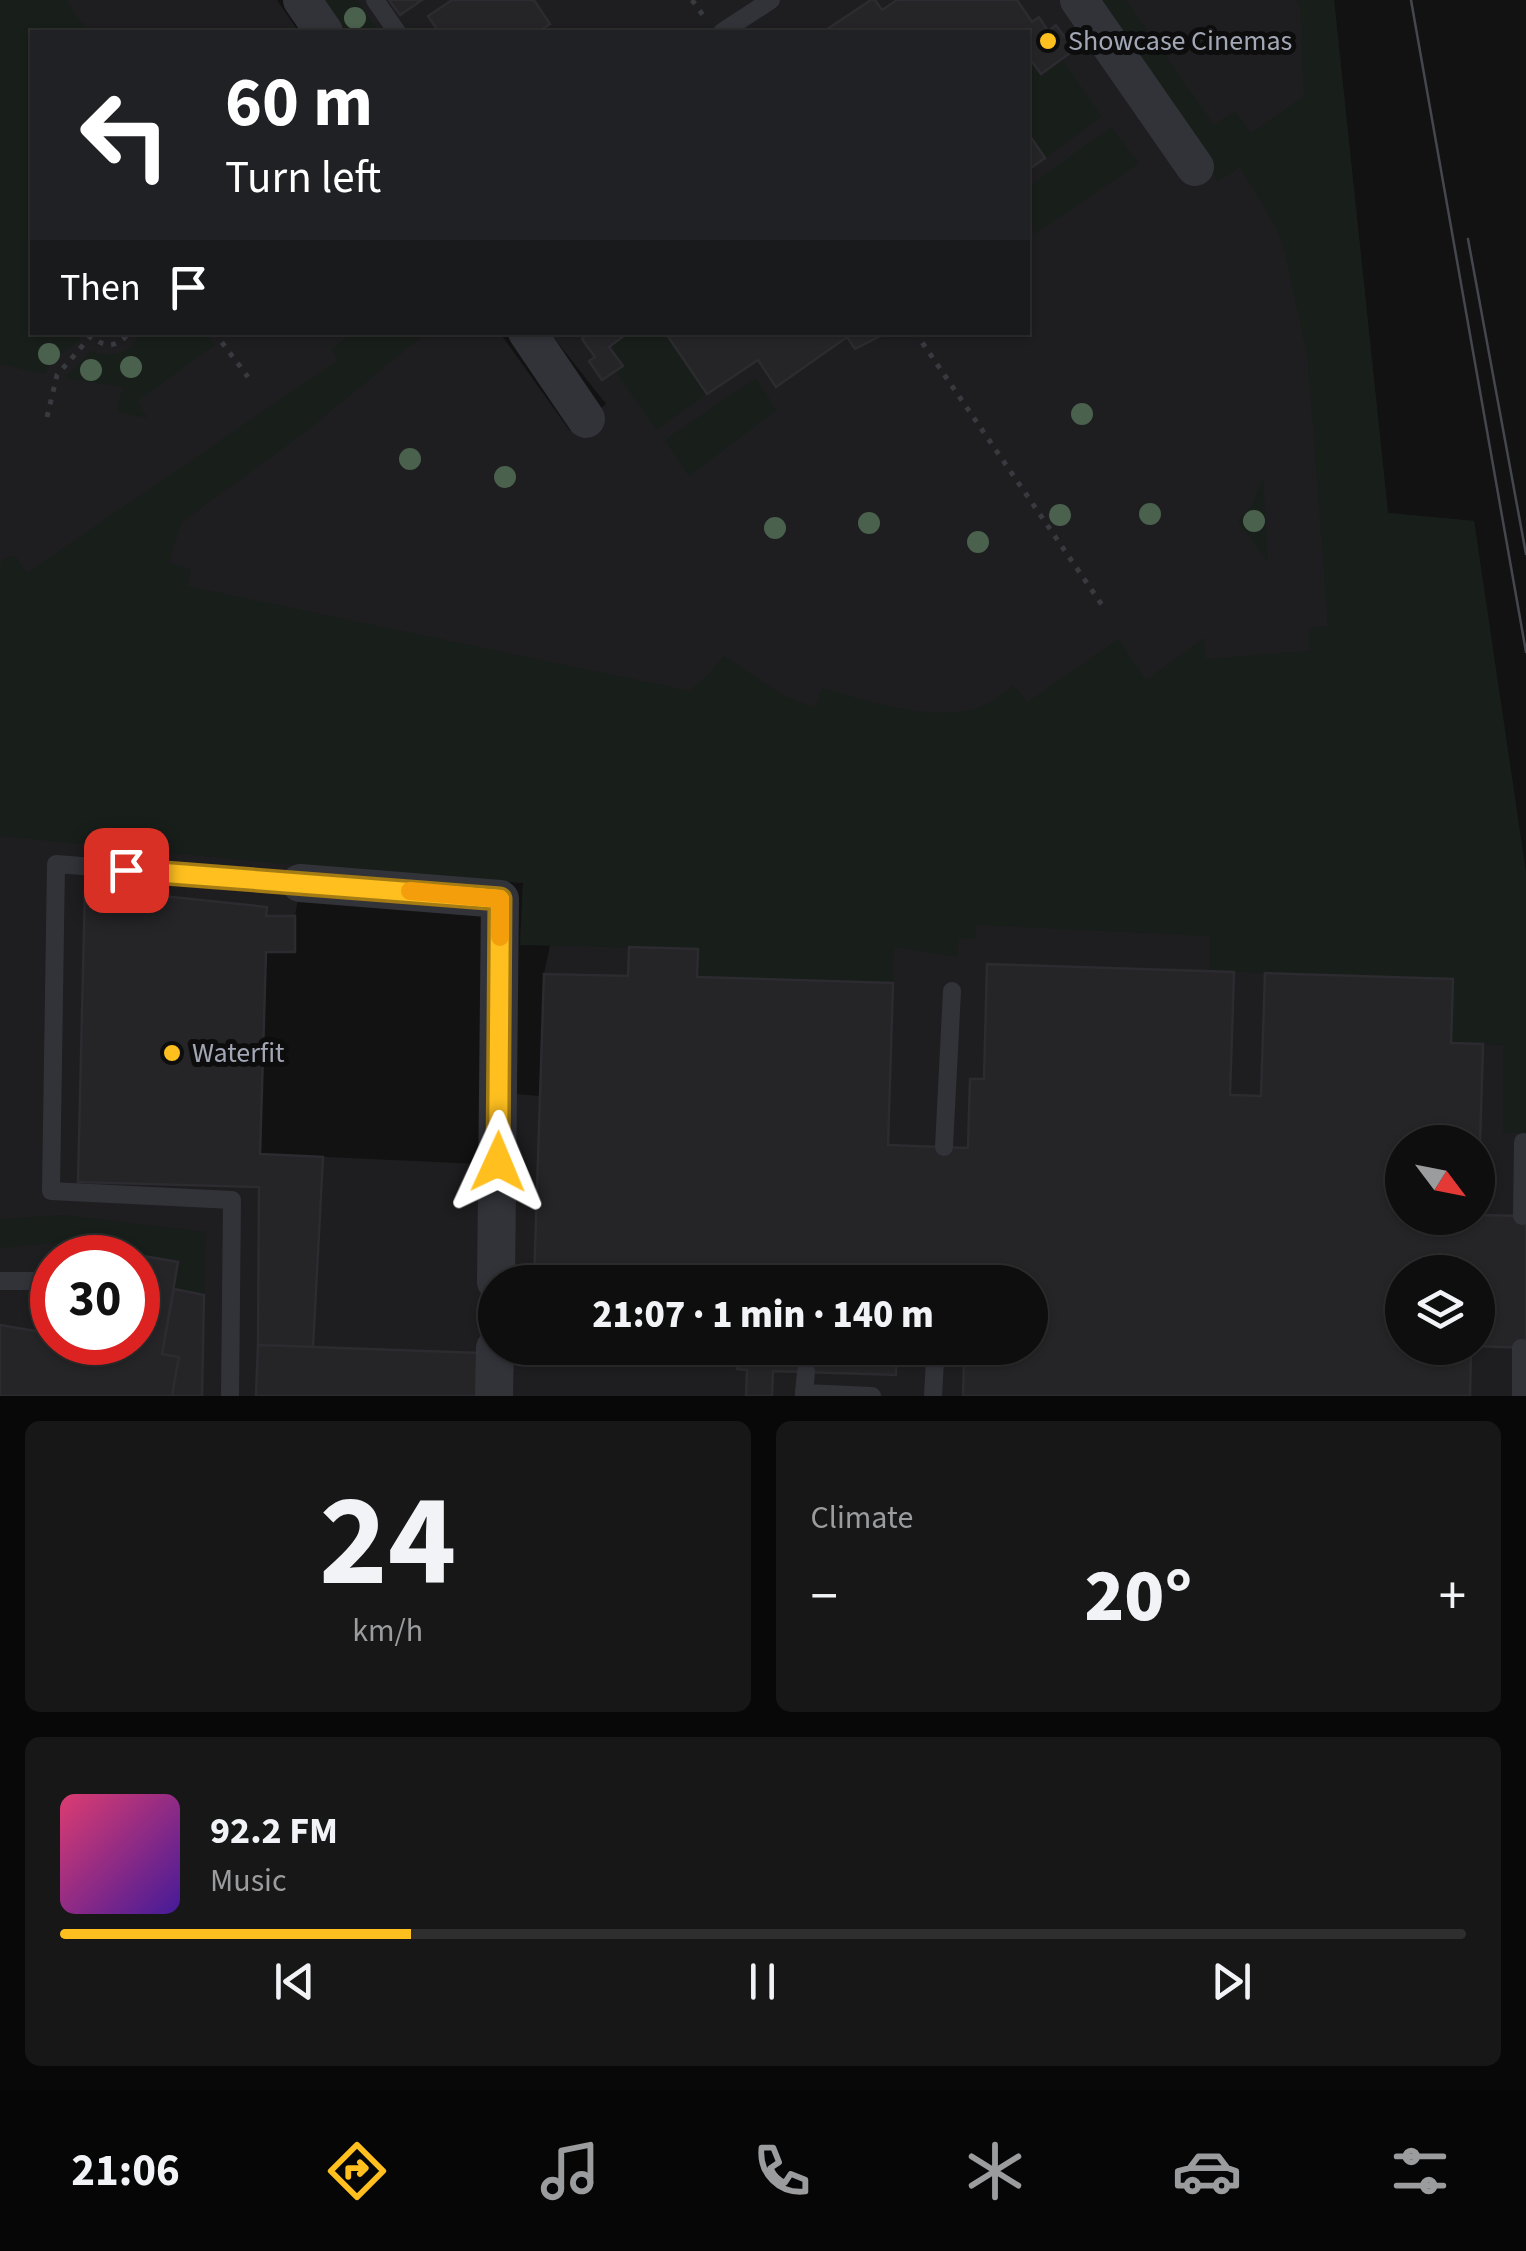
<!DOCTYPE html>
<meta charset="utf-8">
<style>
body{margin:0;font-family:"Source Sans 3",sans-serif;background:#171717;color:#f1f3f6;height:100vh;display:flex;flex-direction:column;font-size:38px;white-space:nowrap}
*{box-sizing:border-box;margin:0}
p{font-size:32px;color:#9b9c9e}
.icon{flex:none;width:55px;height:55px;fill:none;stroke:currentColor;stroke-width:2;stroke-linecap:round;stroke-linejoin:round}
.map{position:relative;height:1396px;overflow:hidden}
.panel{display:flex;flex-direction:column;gap:25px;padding:25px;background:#080808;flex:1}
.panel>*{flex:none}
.guide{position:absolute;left:30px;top:30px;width:1000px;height:305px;border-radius:0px;box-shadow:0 2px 8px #0004,0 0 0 2px #2e2e2e;background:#202124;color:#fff;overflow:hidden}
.needle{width:65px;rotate:122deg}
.controls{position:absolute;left:1385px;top:1125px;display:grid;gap:20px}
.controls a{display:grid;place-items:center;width:110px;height:110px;border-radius:50%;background:#0e0e0e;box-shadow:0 2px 8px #0004,0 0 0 2px #2e2e2e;font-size:50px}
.speed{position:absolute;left:30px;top:1235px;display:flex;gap:20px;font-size:50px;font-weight:700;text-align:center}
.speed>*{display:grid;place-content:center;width:130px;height:130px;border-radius:50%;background:#0e0e0e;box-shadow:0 2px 8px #0004,0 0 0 2px #2e2e2e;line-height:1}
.speed .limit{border:15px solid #d22;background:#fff;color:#111}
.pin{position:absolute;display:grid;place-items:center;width:85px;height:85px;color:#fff;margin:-42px;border-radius:20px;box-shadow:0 5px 15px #0006}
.me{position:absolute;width:110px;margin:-55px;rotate:1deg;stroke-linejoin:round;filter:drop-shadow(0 0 8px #0008)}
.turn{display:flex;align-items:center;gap:35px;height:210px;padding:0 30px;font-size:45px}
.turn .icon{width:130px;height:130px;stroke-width:2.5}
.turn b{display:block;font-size:70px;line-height:85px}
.then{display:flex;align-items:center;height:95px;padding:0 30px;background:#0003;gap:20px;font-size:38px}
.big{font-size:75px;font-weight:800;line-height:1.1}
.panel .widget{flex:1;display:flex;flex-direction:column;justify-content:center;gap:15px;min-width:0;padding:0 35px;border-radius:15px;background:#171717}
.panel .dial{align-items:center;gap:0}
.dial b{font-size:130px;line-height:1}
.song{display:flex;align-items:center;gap:30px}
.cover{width:120px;height:120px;border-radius:15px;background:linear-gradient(135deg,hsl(340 70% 55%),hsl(260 70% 35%))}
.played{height:10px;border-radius:5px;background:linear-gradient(90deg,#febf1f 25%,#2e2e2e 25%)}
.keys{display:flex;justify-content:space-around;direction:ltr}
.heat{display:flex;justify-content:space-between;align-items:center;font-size:55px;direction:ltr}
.panel .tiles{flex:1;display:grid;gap:25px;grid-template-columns:1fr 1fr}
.widget:last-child{grid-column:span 2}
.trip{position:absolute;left:478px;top:1265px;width:570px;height:100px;border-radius:50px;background:#0e0e0e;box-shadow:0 2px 8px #0004,0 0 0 2px #2e2e2e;font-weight:800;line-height:100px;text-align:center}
.tab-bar{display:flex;height:160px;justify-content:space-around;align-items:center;background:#060606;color:#9b9c9e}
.tab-bar .icon{width:70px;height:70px}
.tab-bar .on{color:#febf1f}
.tab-bar b{font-size:45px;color:#f1f3f6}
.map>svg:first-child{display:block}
.built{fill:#1e1e20;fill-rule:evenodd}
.green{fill:#181e19}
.building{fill:#252427;stroke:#2c2b30;stroke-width:2.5}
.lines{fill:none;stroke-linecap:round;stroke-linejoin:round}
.path{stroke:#383a40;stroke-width:5;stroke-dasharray:5 8;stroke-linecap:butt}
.service{stroke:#323339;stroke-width:18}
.minor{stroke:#323339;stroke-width:38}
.tram{stroke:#45474e;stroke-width:2.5}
.tree{fill:#4a614d}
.route-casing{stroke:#a57c14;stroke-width:25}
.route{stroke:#febf1f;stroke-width:18}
.slow{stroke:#f59e0b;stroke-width:18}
.poi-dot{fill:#febf1f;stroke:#0d0d0e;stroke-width:4}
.labels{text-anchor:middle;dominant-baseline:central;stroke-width:10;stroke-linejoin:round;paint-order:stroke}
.poi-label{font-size:28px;fill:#a2a7b5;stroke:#0d0d0e;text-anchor:start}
</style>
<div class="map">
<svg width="1526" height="1396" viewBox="0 0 1526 1396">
<rect width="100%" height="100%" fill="#121213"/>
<!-- built -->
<path class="built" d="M0 0H277L299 32H32V332L500 333 570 431 606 404 550 333 1028 332V32H346L324 0H1334L1388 513 1474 521 1526 873V1396H0ZM304 866 523 883 520 945H550L544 974 540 1096 483 1091 480 1164 261 1154 266 953 295 952V916ZM1402 1142H1478V1218H1402ZM52 1258H138V1342H52ZM1402 1272H1478V1348H1402ZM495 1282H1030V1348H495Z"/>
<!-- green -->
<g class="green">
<path d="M0 0H66L88 32H32V332L78 333 80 340 49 363 45 374 0 364Z"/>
<path d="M324 0H357L379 32H346Z"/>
<path d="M1099 0H1126L1214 125 1235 111 1251 133 1304 96 1300 7 1295 0H1334L1388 513 1474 521 1526 873V1133H1503V1045L1451 1043 1452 979 1209 971V936L977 925 975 939H959L957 957 894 947 893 983 697 977 698 949 520 945 523 883 303 866 0 836V569L2 559 15 556 27 573 338 360 331 349 353 333H426L310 428 181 523 169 563 191 570 187 586 690 691 709 674 724 656 784 696 815 707 822 688C866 701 935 723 980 707 992 702 1003 693 1013 685L1028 702 1118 639 1146 680 1204 638 1205 659 1309 651V628L1328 626 1308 361 1287 262 1278 231 1240 167 1218 181Z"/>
<path d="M1028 56 1041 74 1062 59 1102 117 1045 158 1028 133Z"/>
<path d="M1111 127 1139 163 1035 234 1028 222V187Z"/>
<path d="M140 333H206L215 345 137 401 148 418 117 412 123 387 65 378 91 351C111 359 131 355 140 333Z"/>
<path d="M629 333H665L707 394 656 430 615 371 623 365 609 347Z"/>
<path d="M756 378 776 410 689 476 665 440Z"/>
<path d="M1263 478 1268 562 1238 522 1253 503Z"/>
<path d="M65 1215 206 1232 204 1295 174 1289 178 1261 63 1242 0 1248V1219Z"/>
</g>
<!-- building -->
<g class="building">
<path d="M389 0H422L400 15Z"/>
<path d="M452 0H534L550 24 537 32H439L428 16Z"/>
<path d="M871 0H875L882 10 897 0H1017L1032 22 1039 17 1048 31 1056 25 1074 50 1041 74 1028 56V32H823Z"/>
<path d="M1028 133 1045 158 1028 170Z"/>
<path d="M591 332H629L609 347 623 366 602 380 589 361 595 357 582 339Z"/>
<path d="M665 332H888L855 349 847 337 776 387 758 360 707 394Z"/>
<path d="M85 888 267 907 266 916H295V952H266L260 1154 323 1157 313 1347 258 1345 259 1187 78 1182Z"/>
<path d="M629 947 698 949 697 977 893 983 888 1145 968 1148 970 1079H984L987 964 1234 972 1230 1095 1261 1096 1265 973 1453 979 1451 1043 1483 1044 1478 1211V1142H1402V1218H1478V1215L1526 1216V1348L1478 1346V1272H1402V1348H1471L1470 1396H963L964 1361 896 1359V1375L773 1371 772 1396H746L747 1370 737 1369 738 1348H728H1030V1282H534L544 974 628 976Z"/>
<path d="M63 1242 178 1262 162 1354 179 1357 172 1396H0V1325L47 1333 52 1300V1342H138V1258H60Z"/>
<path d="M174 1289 204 1295 202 1396H172L179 1357 162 1354Z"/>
<path d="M258 1345 479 1353 478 1396H256Z"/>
</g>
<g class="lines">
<!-- path -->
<g class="path">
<path d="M692 0 705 18"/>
<path d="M90 332C100 349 118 349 129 332"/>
<path d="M214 332 248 377"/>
<path d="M915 332 1102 605"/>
<path d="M47 417 57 375 91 336"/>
</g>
<!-- service -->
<g class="service">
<path d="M375 0 397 32"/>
<path d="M722 32 771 0"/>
<path d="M944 1147 952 991"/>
<path d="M1522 1216 1523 1142"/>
<path d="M0 1281H34"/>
<path d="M804 1393 806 1372"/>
<path d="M230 1396 232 1200 51 1191 56 864 300 883"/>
<path d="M804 1396V1393L872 1396"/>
<path d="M933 1396 935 1360"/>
<path d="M1521 1396V1348"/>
</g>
<!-- minor -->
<g class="minor">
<path d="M302 0 324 32"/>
<path d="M1079 0 1195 167"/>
<path d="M527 332 586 419"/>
<path d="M300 883 500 899 496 1282"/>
<path d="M494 1396 495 1348"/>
</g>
<!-- tram -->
<g class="tram">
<path d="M1411 0 1526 652"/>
<path d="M1468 239 1526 554"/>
</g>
</g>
<!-- trees -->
<g class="tree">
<circle cx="355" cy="18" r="11"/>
<circle cx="49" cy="354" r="11"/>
<circle cx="131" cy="367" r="11"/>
<circle cx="91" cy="370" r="11"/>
<circle cx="1082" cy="414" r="11"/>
<circle cx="410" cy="459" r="11"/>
<circle cx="505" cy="477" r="11"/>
<circle cx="1150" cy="514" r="11"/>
<circle cx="1060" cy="515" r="11"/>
<circle cx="1254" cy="521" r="11"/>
<circle cx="869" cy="523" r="11"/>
<circle cx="775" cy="528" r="11"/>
<circle cx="978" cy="542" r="11"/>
</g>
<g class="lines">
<defs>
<path id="route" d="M126 870 500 899 498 1162"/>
</defs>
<!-- route casing -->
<use href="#route" class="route-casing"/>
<!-- route -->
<use href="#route" class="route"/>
<!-- slow -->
<path class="slow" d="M410 891 500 899V937"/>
</g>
<!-- markers -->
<g class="poi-dot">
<circle cx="1048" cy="41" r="10"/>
<circle cx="172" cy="1053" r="10"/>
</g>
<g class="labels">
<!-- poi labels -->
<g class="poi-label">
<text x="1068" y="41">Showcase Cinemas</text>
<text x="192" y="1053">Waterfit</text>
</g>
</g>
</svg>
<div class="controls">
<a><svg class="needle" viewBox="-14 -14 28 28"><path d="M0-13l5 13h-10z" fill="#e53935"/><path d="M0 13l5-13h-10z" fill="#9b9c9e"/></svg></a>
<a><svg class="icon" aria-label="layers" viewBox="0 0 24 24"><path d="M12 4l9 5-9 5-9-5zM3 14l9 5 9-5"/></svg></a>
</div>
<div class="speed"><div class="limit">30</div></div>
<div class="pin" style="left:126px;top:870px;background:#d93025"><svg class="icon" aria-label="arrive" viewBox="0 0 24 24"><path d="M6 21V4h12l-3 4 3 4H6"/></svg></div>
<svg class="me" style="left:498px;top:1162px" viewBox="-20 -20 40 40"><path d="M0-17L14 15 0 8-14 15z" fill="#febf1f" stroke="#fff" stroke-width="4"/></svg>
<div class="trip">21:07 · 1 min · 140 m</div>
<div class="guide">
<div class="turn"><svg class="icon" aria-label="left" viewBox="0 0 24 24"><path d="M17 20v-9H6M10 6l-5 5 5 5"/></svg><div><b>60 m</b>Turn left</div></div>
<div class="then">Then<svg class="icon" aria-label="arrive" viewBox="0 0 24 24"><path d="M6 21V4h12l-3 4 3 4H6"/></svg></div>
</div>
</div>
<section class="panel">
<div class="tiles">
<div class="widget dial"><b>24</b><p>km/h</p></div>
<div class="widget"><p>Climate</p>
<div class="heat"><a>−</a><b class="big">20°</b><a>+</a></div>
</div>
<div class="widget">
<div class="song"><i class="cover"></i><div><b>92.2 FM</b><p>Music</p></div></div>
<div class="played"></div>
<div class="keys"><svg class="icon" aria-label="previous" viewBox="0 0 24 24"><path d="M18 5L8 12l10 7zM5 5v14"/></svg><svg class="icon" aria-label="pause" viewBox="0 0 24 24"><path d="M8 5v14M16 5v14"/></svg><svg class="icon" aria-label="next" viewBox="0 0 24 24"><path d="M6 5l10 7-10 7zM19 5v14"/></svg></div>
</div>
</div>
</section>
<nav class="tab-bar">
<b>21:06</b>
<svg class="icon on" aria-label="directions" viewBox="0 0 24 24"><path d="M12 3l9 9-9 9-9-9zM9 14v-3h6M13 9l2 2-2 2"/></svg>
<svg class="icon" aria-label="music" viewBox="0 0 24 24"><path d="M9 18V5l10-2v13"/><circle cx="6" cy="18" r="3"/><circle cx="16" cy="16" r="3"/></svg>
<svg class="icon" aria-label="phone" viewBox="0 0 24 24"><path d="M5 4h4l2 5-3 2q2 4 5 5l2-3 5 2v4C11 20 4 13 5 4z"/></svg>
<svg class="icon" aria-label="climate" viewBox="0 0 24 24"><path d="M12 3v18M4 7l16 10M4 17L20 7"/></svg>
<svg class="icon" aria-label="car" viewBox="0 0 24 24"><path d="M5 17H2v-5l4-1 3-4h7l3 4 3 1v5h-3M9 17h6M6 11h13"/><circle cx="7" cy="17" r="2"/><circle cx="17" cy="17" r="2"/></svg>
<svg class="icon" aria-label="filters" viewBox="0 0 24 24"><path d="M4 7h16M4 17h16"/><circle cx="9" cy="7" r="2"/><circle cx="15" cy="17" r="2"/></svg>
</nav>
